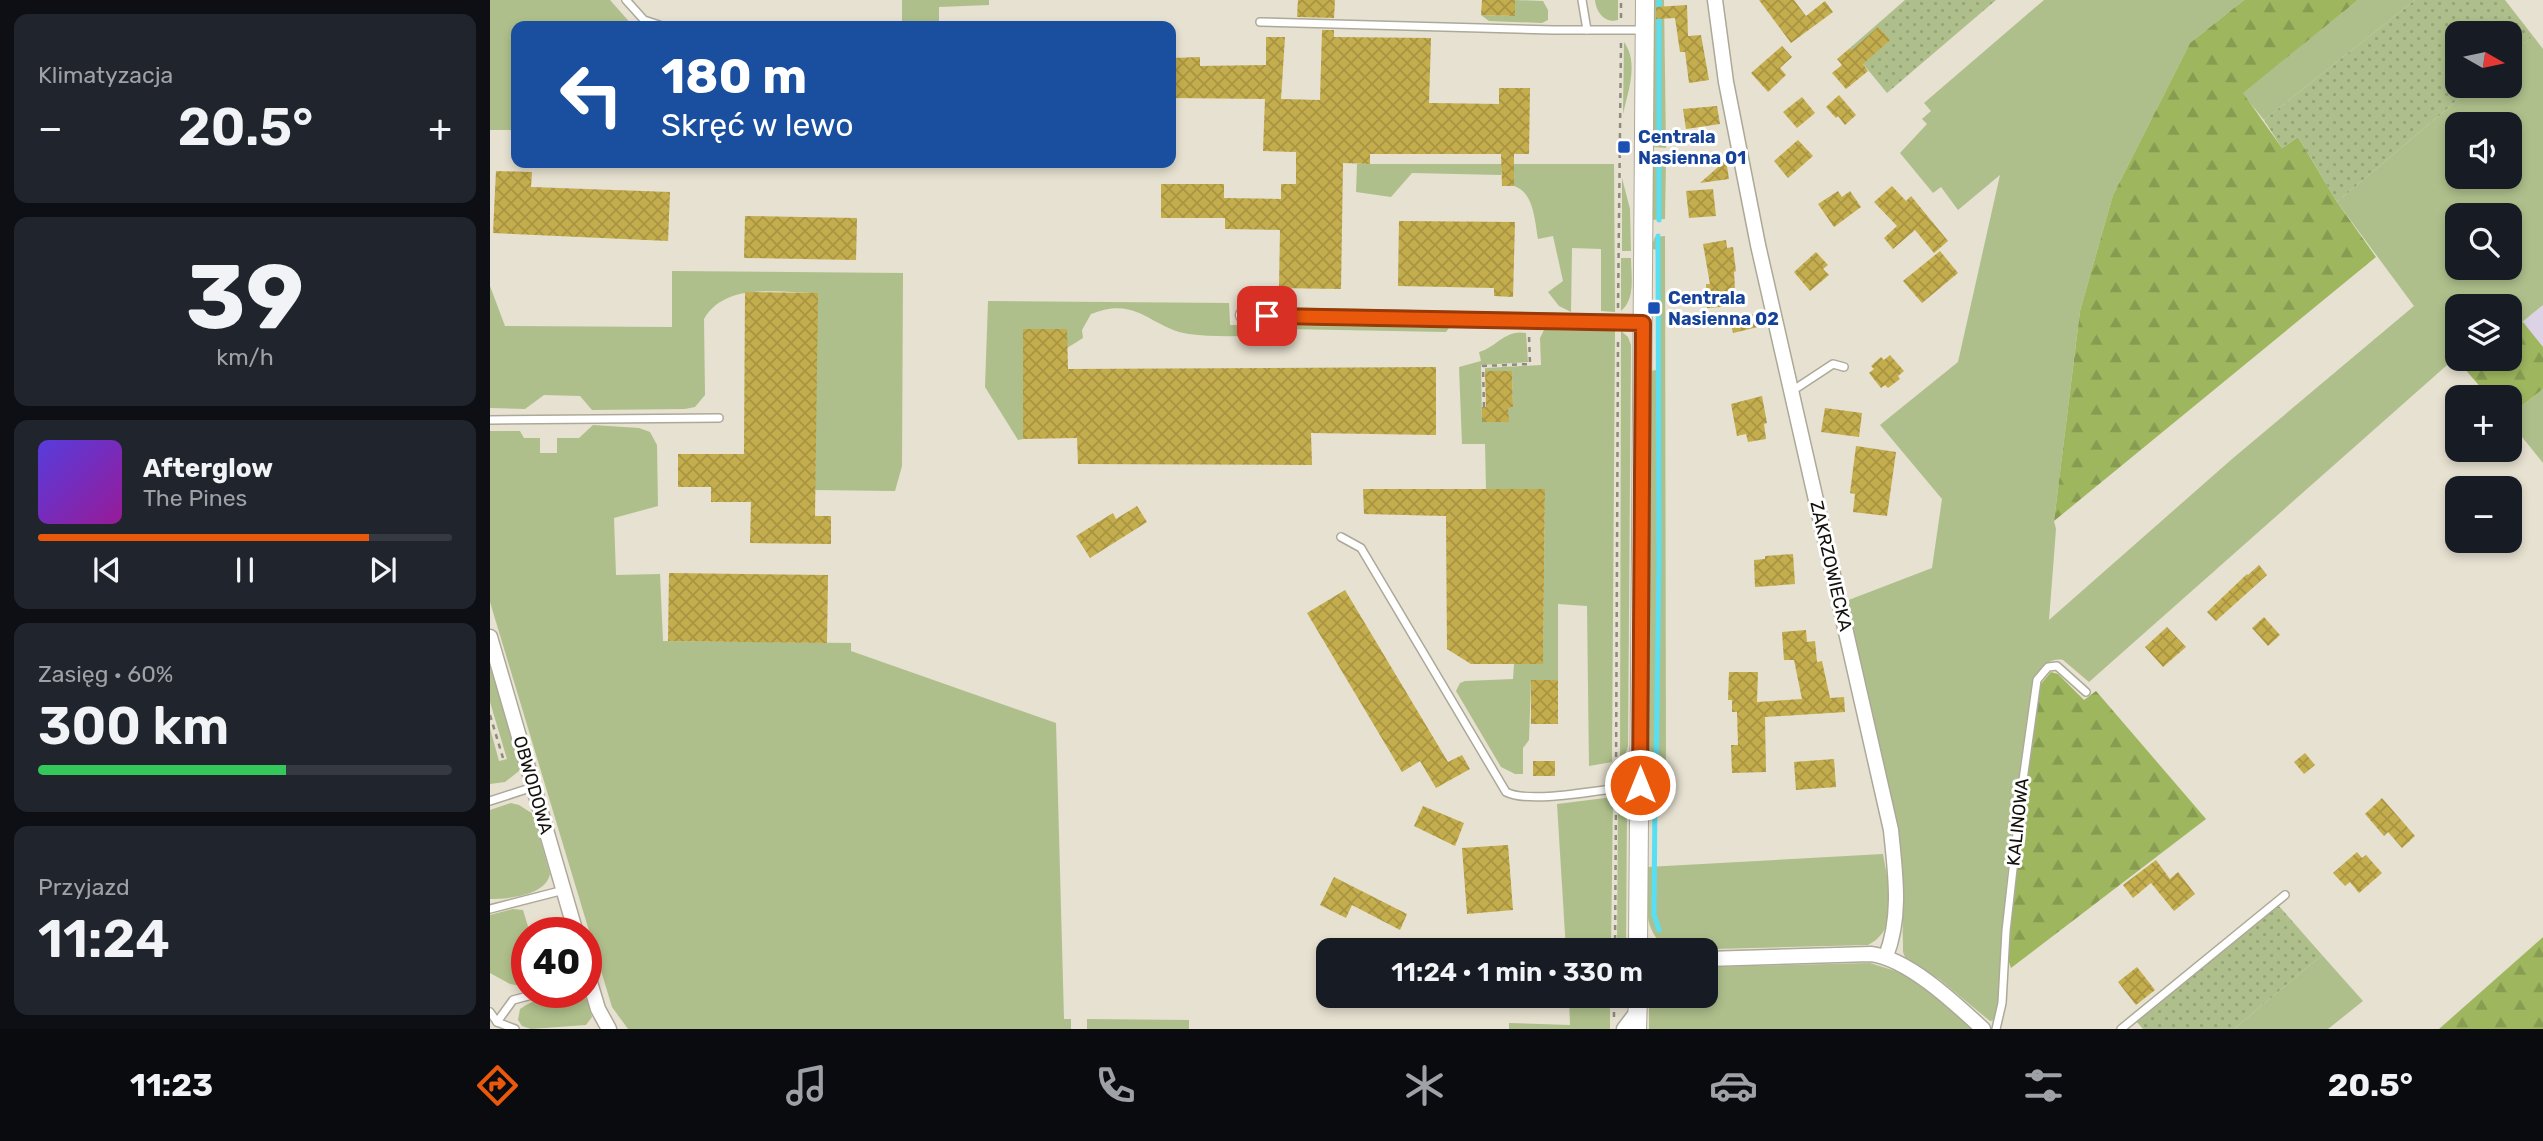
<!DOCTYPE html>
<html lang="pl">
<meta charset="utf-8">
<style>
body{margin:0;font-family:Rubik,sans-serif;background:#20242c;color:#f1f3f6;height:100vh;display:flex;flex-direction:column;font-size:26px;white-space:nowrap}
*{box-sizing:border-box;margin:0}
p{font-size:23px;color:#9ea1a6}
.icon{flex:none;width:38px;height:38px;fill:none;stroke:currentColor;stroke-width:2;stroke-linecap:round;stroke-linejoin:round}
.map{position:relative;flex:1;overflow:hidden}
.sheet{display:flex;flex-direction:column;gap:14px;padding:14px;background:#0d0f14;width:490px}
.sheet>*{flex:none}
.guide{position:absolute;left:21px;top:21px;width:665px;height:147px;border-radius:14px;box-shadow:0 4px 10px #0003;background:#1a4fa0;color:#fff;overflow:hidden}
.needle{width:46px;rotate:99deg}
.tools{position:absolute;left:1955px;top:21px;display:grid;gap:14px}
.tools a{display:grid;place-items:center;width:77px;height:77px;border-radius:14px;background:#171b24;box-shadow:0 4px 10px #0003;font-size:35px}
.speed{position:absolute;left:21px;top:917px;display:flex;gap:14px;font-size:35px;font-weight:700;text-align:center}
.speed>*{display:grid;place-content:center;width:91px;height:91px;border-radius:50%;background:#171b24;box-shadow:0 4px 10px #0003;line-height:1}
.speed .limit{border:10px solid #d22;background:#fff;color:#111}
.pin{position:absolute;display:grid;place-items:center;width:60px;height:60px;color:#fff;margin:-30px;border-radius:14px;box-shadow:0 4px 10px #0006}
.me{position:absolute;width:77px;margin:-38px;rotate:0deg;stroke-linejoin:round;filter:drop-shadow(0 0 5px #0008)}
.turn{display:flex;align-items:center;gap:24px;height:147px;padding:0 35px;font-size:32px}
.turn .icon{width:91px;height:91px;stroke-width:2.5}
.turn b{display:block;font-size:49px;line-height:60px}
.big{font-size:52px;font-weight:600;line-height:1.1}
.sheet .tile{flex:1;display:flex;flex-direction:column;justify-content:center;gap:10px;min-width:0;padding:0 24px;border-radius:14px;background:#20242c}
.sheet .dial{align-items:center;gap:0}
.dial b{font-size:91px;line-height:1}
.song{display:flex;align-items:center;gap:21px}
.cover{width:84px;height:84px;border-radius:10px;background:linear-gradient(135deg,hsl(250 70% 55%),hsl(300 70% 35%))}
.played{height:7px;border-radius:4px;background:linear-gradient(90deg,#ea580c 80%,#363941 80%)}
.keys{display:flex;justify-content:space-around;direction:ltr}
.heat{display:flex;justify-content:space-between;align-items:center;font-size:38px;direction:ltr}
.charge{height:10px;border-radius:5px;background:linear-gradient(90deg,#34c759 60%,#363941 0)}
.trip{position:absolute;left:826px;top:938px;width:402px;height:70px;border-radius:14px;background:#171b24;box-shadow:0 4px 10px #0003;font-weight:600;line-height:70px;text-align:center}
.tabs{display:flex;height:112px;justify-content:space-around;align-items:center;background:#090b0e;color:#9ea1a6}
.tabs .icon{width:49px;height:49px}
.tabs .on{color:#ea580c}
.tabs b{font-size:32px;color:#f1f3f6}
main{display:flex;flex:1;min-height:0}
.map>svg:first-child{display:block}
.commercial{fill:#dcd3e7}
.green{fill:#aebf8b;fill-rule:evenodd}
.forest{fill:url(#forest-firs)}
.garden{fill:url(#garden-dots)}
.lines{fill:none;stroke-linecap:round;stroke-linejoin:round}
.stream{stroke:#59dff3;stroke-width:5}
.building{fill:url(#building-cross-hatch)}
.service-casing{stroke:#ada998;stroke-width:10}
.minor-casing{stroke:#ada998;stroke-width:17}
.tertiary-casing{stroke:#ada998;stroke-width:20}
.path{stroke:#8e8a7e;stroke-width:2.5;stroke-dasharray:5 5;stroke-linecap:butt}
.service{stroke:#fff;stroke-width:7}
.minor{stroke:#fff;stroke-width:14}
.tertiary{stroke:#fff;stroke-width:18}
.route-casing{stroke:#983908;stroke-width:18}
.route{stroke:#ea580c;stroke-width:12}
.transit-dot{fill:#1a4fb4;stroke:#fff;stroke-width:2.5}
.labels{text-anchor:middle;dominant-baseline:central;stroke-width:6;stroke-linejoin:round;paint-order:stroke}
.transit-label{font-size:18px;font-weight:bold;fill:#164399;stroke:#fff;text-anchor:start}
.street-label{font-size:18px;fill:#14120c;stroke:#fff}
</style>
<main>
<section class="sheet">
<div class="tile"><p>Klimatyzacja</p>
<div class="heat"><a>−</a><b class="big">20.5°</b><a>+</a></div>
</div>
<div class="tile dial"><b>39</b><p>km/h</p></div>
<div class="tile">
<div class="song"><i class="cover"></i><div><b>Afterglow</b><p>The Pines</p></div></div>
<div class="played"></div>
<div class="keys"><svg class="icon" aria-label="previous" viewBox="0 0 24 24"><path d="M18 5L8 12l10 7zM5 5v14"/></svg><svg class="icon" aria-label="pause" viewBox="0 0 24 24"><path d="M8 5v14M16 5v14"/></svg><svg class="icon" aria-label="next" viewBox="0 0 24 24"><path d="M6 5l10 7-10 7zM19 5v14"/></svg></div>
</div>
<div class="tile"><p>Zasięg · 60%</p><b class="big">300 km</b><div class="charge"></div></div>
<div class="tile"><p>Przyjazd</p><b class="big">11:24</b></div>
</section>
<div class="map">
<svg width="2053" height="1029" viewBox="0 0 2053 1029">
<defs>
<pattern id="forest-firs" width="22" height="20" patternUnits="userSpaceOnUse" patternTransform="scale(1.75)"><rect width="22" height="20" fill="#9eb75f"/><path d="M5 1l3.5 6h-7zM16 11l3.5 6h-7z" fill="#879c51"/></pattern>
<pattern id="garden-dots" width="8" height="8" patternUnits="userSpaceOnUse" patternTransform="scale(1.75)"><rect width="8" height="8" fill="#aebf8b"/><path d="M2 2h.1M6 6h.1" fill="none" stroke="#95a377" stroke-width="1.8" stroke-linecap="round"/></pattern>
<pattern id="building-cross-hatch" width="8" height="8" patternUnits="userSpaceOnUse" patternTransform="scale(1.75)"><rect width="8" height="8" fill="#c4ad4d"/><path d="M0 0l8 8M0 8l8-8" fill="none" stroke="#a89442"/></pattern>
</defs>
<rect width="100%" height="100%" fill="#e6e1d0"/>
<!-- commercial -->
<path class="commercial" d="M2053 305V347L2033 322Z"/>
<!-- green -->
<g class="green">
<path d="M0 0H120L143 26H26V130H0Z"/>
<path d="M412 0H499V5L449 7V26H412Z"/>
<path d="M1025 0 1053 1 1058 10V20L1052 23 999 21 991 15 1024 16Z"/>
<path d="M1105 0H1128V20C1115 24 1106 12 1105 0Z"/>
<path d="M1164 0H1174L1176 148 1163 147Z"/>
<path d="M1554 0H1754L1700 43 1623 195 1590 311 1564 521 1566 529 1559 620 1742 459 1924 306 1847 202 1984 86H2020V56L2043 36 2053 49V305L2020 332V306H1967V359H1986L1974 368 1965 358 1599 682 1573 660C1559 657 1551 668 1543 678 1526 789 1512 900 1508 1012L1505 1020 1500 1021 1449 979 1416 960 1413 952 1412 877 1406 830 1356 601 1442 568 1452 499 1390 425 1468 362 1510 175 1468 210 1451 187 1443 193 1410 153 1437 124 1432 119 1441 111 1434 103ZM1967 124H2020V177H1967ZM1967 215H2020V268H1967Z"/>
<path d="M1868 0H1925L1774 120 1752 93Z"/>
<path d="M1134 42C1149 63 1138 91 1133 114Z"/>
<path d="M1162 161H1176L1175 219 1162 220Z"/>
<path d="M867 164H1124L1125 312 1111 311V249L1082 248 1081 312 1069 306 1058 292 1073 281 1063 236 1048 239C1045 222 1044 192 1024 186V166H1012L1011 175 922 173 901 197 866 192Z"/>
<path d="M1132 178 1140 209 1141 251H1132Z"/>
<path d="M1175 236 1176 777 1159 778 1161 371 1166 370V250L1161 248 1165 237Z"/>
<path d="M1131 258H1141C1141 275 1146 299 1131 311Z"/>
<path d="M182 271 413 273 412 466 405 491 325 490 327 293C291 293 236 281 214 319L215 395 205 407 195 409 102 410 90 396 54 395 35 409 0 408V286L15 326 182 327Z"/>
<path d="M498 301 739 303 740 325 959 328 956 332 798 329 786 336C758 335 727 338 699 334 660 328 648 295 601 314L592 330 593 338 577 348V329H533V439L528 440 495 387Z"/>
<path d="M1054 330 1125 331 1122 762 1099 766 1097 606 1068 604V680H1041L1039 740 1033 748V774H1025L1011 767 966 691 970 683 975 681 1023 679 1024 664 1038 658H1053L1055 489H996L995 444H972L969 367 991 361 989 352C1007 347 1015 329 1036 333L1038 362 991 365 992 422H1018V408L1023 407 1022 371H995V368L1051 365 1050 338Z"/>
<path d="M1131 331 1138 337 1141 345 1138 746 1134 758 1130 760Z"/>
<path d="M2053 389V463L2020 422V415Z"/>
<path d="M103 425 149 428 160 432 167 445 168 506 124 518 126 575 170 574 173 641 361 643V651L566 723 574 1019H581V1029H138L122 1007 0 602V431H30L34 438H50V453H67V438H89Z"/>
<path d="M0 662 29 764V771L15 782 0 784V728L9 761 17 759 0 702Z"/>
<path d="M1123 797 1121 950H1076L1067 804Z"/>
<path d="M1128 797 1137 807 1136 950H1127Z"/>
<path d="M21 803 29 805 43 814 60 874C56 895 19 899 0 899V810Z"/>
<path d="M1393 854C1398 884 1412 928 1378 945L1187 950C1149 942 1157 896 1157 867Z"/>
<path d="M23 909 33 910 40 933H37V987L20 984 0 973V915Z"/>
<path d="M1832 955 1873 1001 1838 1029H1744Z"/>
<path d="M1380 963 1412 973 1452 1001 1482 1029H1159V996H1216V967Z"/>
<path d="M81 992H89L98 1001 102 1017 96 1025 41 1029 32 1026 28 1020 30 1009C45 998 63 996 81 992Z"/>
<path d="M1079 996H1120V1029H1019V1023L1080 1025Z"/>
<path d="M597 1019 699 1020V1029H597Z"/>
</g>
<!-- forest -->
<g class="forest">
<path d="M1754 0H1868L1753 93 1792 148 1808 137 1847 202 1886 257 1564 521 1590 311 1623 195 1700 43Z"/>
<path d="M2033 322 2053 347V389L2020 415V397H1999L1974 368 1986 359H2020V332Z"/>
<path d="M1561 672 1568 674 1594 700 1606 691 1716 819 1521 968 1518 959 1522 906 1537 778 1550 685Z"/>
<path d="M2053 937V1029H1949Z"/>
</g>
<!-- garden -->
<g class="garden">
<path d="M1415 0H1506L1397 93 1360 48Z"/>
<path d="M1925 0H2015L2043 36 2020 56V33H1967V86H1984L1847 202 1808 137 1792 148 1774 120Z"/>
<path d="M1788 905 1832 955 1744 1029H1653L1646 1021Z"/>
</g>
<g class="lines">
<!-- stream -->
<g class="stream">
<path d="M1169 0V141"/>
<path d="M1169 220V161"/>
<path d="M1166 777 1169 561 1168 236"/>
<path d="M1165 797 1164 915 1169 930"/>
</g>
</g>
<!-- building -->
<g class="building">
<path d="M808 0H845L844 18 807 17Z"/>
<path d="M992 0H1025V16L991 15Z"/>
<path d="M1269 0H1304L1316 16 1335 1 1343 12 1301 43Z"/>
<path d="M1197 5 1198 36 1211 35 1219 80 1199 83 1195 52H1190L1185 18 1166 19V7Z"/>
<path d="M1388 27 1400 40 1373 64 1378 71 1356 89 1342 73 1352 65 1347 59 1360 48 1362 50Z"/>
<path d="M832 30H844V37L941 38 939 103 1009 104V88H1040L1039 154H1024V186H1012L1011 154H880V164L853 163 851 289 789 288 790 230 735 229V218H671V184H734V198L791 199V184H806V152L773 151 775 99 681 98V58L710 57V66L776 65V37H795L791 99 830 100Z"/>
<path d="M1292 46 1302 57 1290 68 1296 75 1278 92 1261 73Z"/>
<path d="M1349 95 1366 115 1355 125 1348 116 1346 118 1336 107Z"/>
<path d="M1312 97 1325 113 1307 128 1293 112Z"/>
<path d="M1227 106 1230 124 1196 129 1193 109Z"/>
<path d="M1308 140 1323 156 1298 178 1284 161Z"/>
<path d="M1236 160 1239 179 1210 183Z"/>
<path d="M6 171 42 172 41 187 180 192 178 241 3 233Z"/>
<path d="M1402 186 1416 201 1421 196 1458 241 1444 253 1425 230 1403 249 1394 238 1407 226 1384 202Z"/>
<path d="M1223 189 1226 216 1199 218 1196 191Z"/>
<path d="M1348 191 1352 197 1360 191 1371 207 1344 227 1328 204Z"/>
<path d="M255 216 367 218 366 260 254 258Z"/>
<path d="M909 221 1025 222 1023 297 1004 296V288L908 286Z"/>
<path d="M1236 240 1237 248 1243 247 1246 271 1244 272 1246 306 1217 308 1216 284H1220L1213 244Z"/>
<path d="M1450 251 1468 273 1432 303 1413 281Z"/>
<path d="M1326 252 1338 265 1333 269 1339 275 1320 291 1304 272Z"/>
<path d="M255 292 328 293 325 516H341V544L260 543 261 502H221V487H188V454H254Z"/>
<path d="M1269 313 1272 326 1243 333 1240 320Z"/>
<path d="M533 329H577L578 369 946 367V435L821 433 822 465 588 464 587 438 533 439Z"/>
<path d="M1400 355 1414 371 1408 376 1410 379 1398 388 1395 385 1391 388 1379 373 1384 369 1381 366 1391 357 1394 360Z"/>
<path d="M995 371H1022L1023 407 1018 408 1019 422H992V407H996Z"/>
<path d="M1272 396 1277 423 1274 424 1276 439 1258 442 1256 434 1247 436 1241 404Z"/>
<path d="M1335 408 1372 413 1369 437 1331 432Z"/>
<path d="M1366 446 1406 452 1397 516 1363 512 1365 494 1360 493Z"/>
<path d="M873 489H1055L1053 664H981L957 649 956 516 874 514Z"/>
<path d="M647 506 657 522 600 558 586 536 623 513 626 519Z"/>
<path d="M1303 554 1305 584 1265 587 1264 560 1275 559V556Z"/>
<path d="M1769 565 1777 575 1726 621 1717 612 1757 574 1758 575Z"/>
<path d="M179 573 338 575 337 643 178 641Z"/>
<path d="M855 590 958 762 972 755 980 769 946 788 930 761 912 772 817 613Z"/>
<path d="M1774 617 1790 635 1778 646 1762 628Z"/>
<path d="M1677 627 1696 647 1673 667 1655 647Z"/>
<path d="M1316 630 1317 642 1325 641 1327 662 1332 661 1340 698 1354 697 1355 712 1275 717 1276 772 1242 773 1241 745H1248L1247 712H1242V700H1238L1239 672H1268L1267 702 1312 699 1304 660H1294L1292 632Z"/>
<rect x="1041" y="680" width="27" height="44"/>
<path d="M1815 753 1825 765 1814 774 1804 762Z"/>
<path d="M1344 759 1346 787 1306 790 1304 762Z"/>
<rect x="1043" y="761" width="22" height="15"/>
<path d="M1892 798 1925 836 1912 848 1898 832 1894 836 1875 814Z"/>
<path d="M933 806 974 823 965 846 924 826Z"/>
<path d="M1018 845 1023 910 977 914 972 848Z"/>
<path d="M1867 852 1872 858 1876 855 1892 873 1869 893 1860 882 1855 886 1843 873Z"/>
<path d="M1666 860 1680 879 1688 872 1705 894 1684 911 1661 883 1643 898 1633 885Z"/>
<path d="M844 877 917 914 910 930 862 905 856 918 830 905Z"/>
<path d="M1647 967 1665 990 1646 1005 1628 982Z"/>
</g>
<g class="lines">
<defs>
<g id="service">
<path d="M136 0 154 20 172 26"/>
<path d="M1092 0 1097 30"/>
<path d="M770 22 1063 30H1154"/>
<path d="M1302 391 1343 364 1354 367"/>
<path d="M0 420 229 418"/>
<path d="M851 537 871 548 1016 792C1040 805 1120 788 1150 785"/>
<path d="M0 801 43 787"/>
<path d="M0 909 74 890"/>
<path d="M0 1012 7 1022 25 1029"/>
<path d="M7 1022 23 1000 53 992"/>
<path d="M1506 1029 1512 1003 1516 931 1533 780 1547 680 1558 667 1567 666 1596 692"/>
<path d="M1631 1029 1795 895"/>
</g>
<g id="minor">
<path d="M1225 0 1236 82 1268 245 1401 830C1405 872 1412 915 1396 956"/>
<path d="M753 315 1153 323"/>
<path d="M0 637 86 933"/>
<path d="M1216 959 1381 954C1419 959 1466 1004 1493 1029"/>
<path d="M96 969 108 1009 119 1029"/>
<path d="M1134 1029 1147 1012"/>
</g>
<g id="tertiary">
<path d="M1148 950 1155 0"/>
<path d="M1147 1029 1148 996"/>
</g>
</defs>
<!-- service casing -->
<use href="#service" class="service-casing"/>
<!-- minor casing -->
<use href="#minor" class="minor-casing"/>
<!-- tertiary casing -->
<use href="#tertiary" class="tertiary-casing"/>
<!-- path -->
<g class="path">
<path d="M1131 18V0"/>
<path d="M1128 308 1131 42"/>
<path d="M994 407 993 366 1040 364 1039 335"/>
<path d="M0 715 13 758"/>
<path d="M1126 777 1128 339"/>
<path d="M1125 950 1126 801"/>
<path d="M1124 1017V996"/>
</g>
<!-- service -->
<use href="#service" class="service"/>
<!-- minor -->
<use href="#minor" class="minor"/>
<!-- tertiary -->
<use href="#tertiary" class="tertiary"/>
</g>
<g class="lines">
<defs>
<path id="route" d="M777 316 1153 323 1150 785"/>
</defs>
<!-- route casing -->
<use href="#route" class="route-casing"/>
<!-- route -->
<use href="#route" class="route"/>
</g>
<!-- markers -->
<g class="transit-dot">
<rect x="1127" y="140" width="14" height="14" rx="3.5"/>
<rect x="1157" y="301" width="14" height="14" rx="3.5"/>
</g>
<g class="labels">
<!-- transit labels -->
<g class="transit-label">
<text x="1148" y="137">Centrala<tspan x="1148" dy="21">Nasienna 01</tspan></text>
<text x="1178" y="298">Centrala<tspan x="1178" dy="21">Nasienna 02</tspan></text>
</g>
<!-- street labels -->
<g class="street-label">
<text transform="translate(1341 566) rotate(77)">ZAKRZOWIECKA</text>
<text transform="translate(43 785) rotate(74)">OBWODOWA</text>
<text transform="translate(1528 822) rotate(-84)">KALINOWA</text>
</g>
</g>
</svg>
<div class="tools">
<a><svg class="needle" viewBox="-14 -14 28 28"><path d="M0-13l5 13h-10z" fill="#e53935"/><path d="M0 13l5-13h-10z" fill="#9ea1a6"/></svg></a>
<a><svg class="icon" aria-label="sound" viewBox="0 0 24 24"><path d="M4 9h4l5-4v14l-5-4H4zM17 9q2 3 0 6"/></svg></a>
<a><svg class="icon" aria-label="search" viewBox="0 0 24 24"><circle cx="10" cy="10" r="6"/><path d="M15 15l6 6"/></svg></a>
<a><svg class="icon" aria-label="layers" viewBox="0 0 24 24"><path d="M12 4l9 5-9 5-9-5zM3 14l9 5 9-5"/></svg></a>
<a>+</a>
<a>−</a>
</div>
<div class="speed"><div class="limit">40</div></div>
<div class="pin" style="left:777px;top:316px;background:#d93025"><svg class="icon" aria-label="arrive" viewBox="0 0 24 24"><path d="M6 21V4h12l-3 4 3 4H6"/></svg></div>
<svg class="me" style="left:1150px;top:785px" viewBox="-20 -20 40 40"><circle r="17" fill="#ea580c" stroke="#fff" stroke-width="3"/><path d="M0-11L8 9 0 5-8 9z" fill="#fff"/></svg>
<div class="trip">11:24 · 1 min · 330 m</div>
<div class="guide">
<div class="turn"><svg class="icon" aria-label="left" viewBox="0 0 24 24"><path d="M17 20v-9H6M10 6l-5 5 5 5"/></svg><div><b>180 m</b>Skręć w lewo</div></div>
</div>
</div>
</main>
<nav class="tabs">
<b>11:23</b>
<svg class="icon on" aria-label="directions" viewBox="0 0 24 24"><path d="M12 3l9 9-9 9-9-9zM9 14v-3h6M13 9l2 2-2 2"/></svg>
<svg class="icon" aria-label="music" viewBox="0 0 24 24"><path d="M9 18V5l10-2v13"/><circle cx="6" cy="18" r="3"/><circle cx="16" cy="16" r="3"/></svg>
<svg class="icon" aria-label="phone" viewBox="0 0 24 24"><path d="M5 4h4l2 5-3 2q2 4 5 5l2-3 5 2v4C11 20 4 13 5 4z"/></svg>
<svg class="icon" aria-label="climate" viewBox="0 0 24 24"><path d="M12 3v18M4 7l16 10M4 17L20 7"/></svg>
<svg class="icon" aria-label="car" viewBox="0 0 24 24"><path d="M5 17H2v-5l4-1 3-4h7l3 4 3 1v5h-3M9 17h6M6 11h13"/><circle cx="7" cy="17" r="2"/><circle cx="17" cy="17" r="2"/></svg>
<svg class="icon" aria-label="filters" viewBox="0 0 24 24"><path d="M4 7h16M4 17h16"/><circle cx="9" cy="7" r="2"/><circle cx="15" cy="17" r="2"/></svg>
<b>20.5°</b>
</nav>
